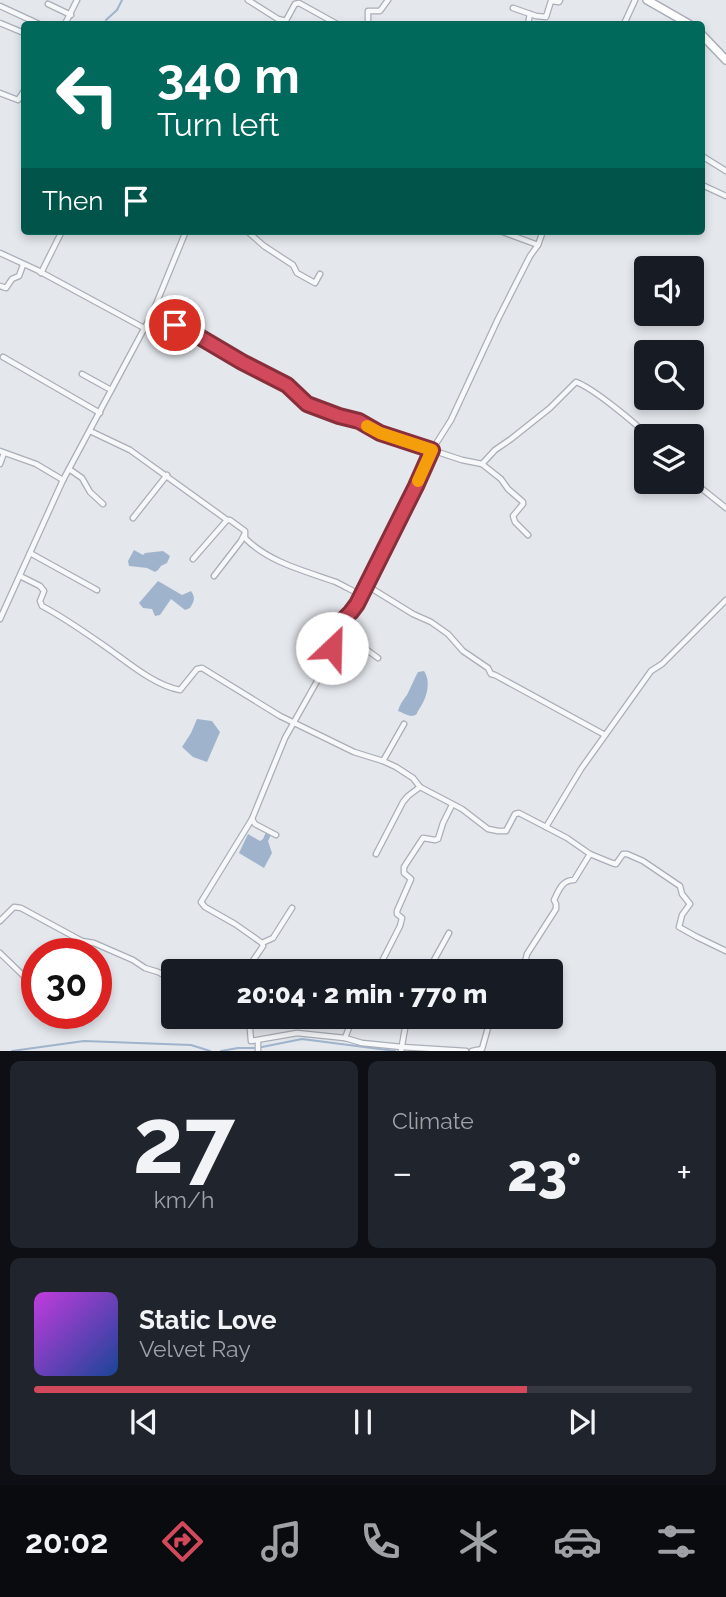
<!DOCTYPE html>
<meta charset="utf-8">
<style>
body{margin:0;font-family:Raleway,sans-serif;background:#20242c;color:#f1f3f6;height:100vh;display:flex;flex-direction:column;font-size:26px;white-space:nowrap}
*{box-sizing:border-box;margin:0}
p{font-size:23px;color:#9ea1a6}
.icon{flex:none;width:38px;height:38px;fill:none;stroke:currentColor;stroke-width:2;stroke-linecap:round;stroke-linejoin:round}
.map{position:relative;height:1051px;overflow:hidden}
.details{display:flex;flex-direction:column;gap:10px;padding:10px;background:#0d0f14;flex:1}
.details>*{flex:none}
.hud{position:absolute;left:21px;top:21px;width:684px;height:214px;border-radius:7px;box-shadow:0 4px 10px #0003;background:#00695c;color:#fff;overflow:hidden}
.buttons{position:absolute;left:634px;top:256px;display:grid;gap:14px}
.buttons a{display:grid;place-items:center;width:70px;height:70px;border-radius:7px;background:#171b24;box-shadow:0 4px 10px #0003;font-size:35px}
.speed{position:absolute;left:21px;top:938px;display:flex;gap:14px;font-size:35px;font-weight:700;text-align:center}
.speed>*{display:grid;place-content:center;width:91px;height:91px;border-radius:50%;background:#171b24;box-shadow:0 4px 10px #0003;line-height:1}
.speed .limit{border:10px solid #d22;background:#fff;color:#111}
.pin{position:absolute;display:grid;place-items:center;width:60px;height:60px;color:#fff;margin:-30px;border:4px solid #fff;border-radius:50%;box-shadow:0 2px 7px #0007}
.me{position:absolute;width:77px;margin:-38px;rotate:24deg;stroke-linejoin:round;filter:drop-shadow(0 0 5px #0008)}
.turn{display:flex;align-items:center;gap:24px;height:147px;padding:0 21px;font-size:32px}
.turn .icon{width:91px;height:91px;stroke-width:2.5}
.turn b{display:block;font-size:49px;line-height:60px}
.then{display:flex;align-items:center;height:66px;padding:0 21px;background:#0003;gap:14px;font-size:26px}
.big{font-size:52px;font-weight:800;line-height:1.1}
.details .widget{flex:1;display:flex;flex-direction:column;justify-content:center;gap:10px;min-width:0;padding:0 24px;border-radius:10px;background:#20242c}
.details .dial{align-items:center;gap:0}
.dial b{font-size:91px;line-height:1}
.song{display:flex;align-items:center;gap:21px}
.cover{width:84px;height:84px;border-radius:10px;background:linear-gradient(135deg,hsl(290 70% 55%),hsl(220 70% 35%))}
.played{height:7px;border-radius:4px;background:linear-gradient(90deg,#d1495b 75%,#363941 75%)}
.keys{display:flex;justify-content:space-around;direction:ltr}
.heat{display:flex;justify-content:space-between;align-items:center;font-size:38px;direction:ltr}
.details .tiles{flex:1;display:grid;gap:10px;grid-template-columns:1fr 1fr}
.widget:last-child{grid-column:span 2}
.trip{position:absolute;left:161px;top:959px;width:402px;height:70px;border-radius:7px;background:#171b24;box-shadow:0 4px 10px #0003;font-weight:800;line-height:70px;text-align:center}
.menu{display:flex;height:112px;justify-content:space-around;align-items:center;background:#090b0e;color:#9ea1a6}
.menu .icon{width:49px;height:49px}
.menu .current{color:#d1495b}
.menu b{font-size:32px;color:#f1f3f6}
.map>svg:first-child{display:block}
.water{fill:#9fb4cc}
.lines{fill:none;stroke-linecap:round;stroke-linejoin:round}
.stream{stroke:#9fb4cc;stroke-width:2}
.minor-casing{stroke:#a9aeb7;stroke-width:7}
.secondary-casing{stroke:#a9aeb7;stroke-width:10}
.minor{stroke:#f7f8fa;stroke-width:4.5}
.secondary{stroke:#fff;stroke-width:7}
.route-casing{stroke:#882f3b;stroke-width:18}
.route{stroke:#d1495b;stroke-width:12}
.slow{stroke:#f59e0b;stroke-width:12}
</style>
<div class="map">
<svg width="726" height="1051" viewBox="0 0 726 1051">
<rect width="100%" height="100%" fill="#e4e7ec"/>
<!-- water -->
<g class="water">
<path d="M134 550 143 555 145 553 163 551 170 556 167 563 161 566 158 570 155 572 147 568 129 566 128 561Z"/>
<path d="M158 581 182 595 191 591C196 598 194 601 190 608L185 610 171 599 160 615 155 616 152 609 143 608 139 603Z"/>
<path d="M424 671C432 683 426 700 418 711 417 712 417 715 415 715 410 718 402 712 398 711 400 704 403 700 407 695 411 687 414 679 418 672Z"/>
<path d="M197 719 212 721 220 732 207 762 193 757 182 747 191 733Z"/>
<path d="M266 832 271 835 268 841 272 853 264 868 239 853 248 834 260 841 263 839Z"/>
</g>
<g class="lines">
<!-- stream -->
<g class="stream">
<path d="M106 20 117 10 122 0"/>
<path d="M12 1051 84 1041 191 1045 210 1051"/>
<path d="M221 1051 238 1048H257L302 1039 395 1051"/>
</g>
<defs>
<g id="minor">
<path d="M248 0 278 19 286 21"/>
<path d="M48 4 71 15"/>
<path d="M0 6 39 24"/>
<path d="M513 8 536 16 546 17 551 1 559 2 560 0"/>
<path d="M0 23 24 33"/>
<path d="M65 24 77 0"/>
<path d="M284 24 295 4 299 3 337 24"/>
<path d="M368 24V11H380L388 0"/>
<path d="M528 24 530 14"/>
<path d="M624 24 635 0"/>
<path d="M0 93 18 100 24 91"/>
<path d="M702 156 726 171"/>
<path d="M702 185 726 196"/>
<path d="M247 231 264 246 293 265 297 273 315 283 320 274"/>
<path d="M500 231 538 245"/>
<path d="M0 253 37 270 144 328"/>
<path d="M41 273 62 231"/>
<path d="M0 286 6 288 12 279 19 276 23 265"/>
<path d="M152 314 186 231"/>
<path d="M3 357 100 413"/>
<path d="M82 374 111 390"/>
<path d="M90 431 130 450 223 517 227 520H230L245 531V538C268 562 305 571 336 582 344 586 353 591 361 595"/>
<path d="M0 451 36 464 63 480"/>
<path d="M0 464 4 453"/>
<path d="M482 464 495 450 511 439 550 408 576 382C593 388 634 422 648 436"/>
<path d="M69 469 82 478 90 492 103 504"/>
<path d="M691 480 726 508"/>
<path d="M133 518 167 475"/>
<path d="M30 553 97 590"/>
<path d="M193 559 227 520"/>
<path d="M20 576 40 586 44 591 40 601 42 606C67 619 90 636 113 652 132 666 157 686 180 690L197 669 202 668 280 716 354 752 383 761 396 767 413 778 420 787 462 809 488 829 498 831H506L515 814 519 813 546 827"/>
<path d="M214 576 241 541 244 535"/>
<path d="M366 585 413 614 431 622 448 634 463 651 488 668 491 674 495 675 605 735"/>
<path d="M726 600 662 664 651 671 581 769 546 827 567 838 590 854 612 863 616 864 623 854H627L643 861 680 886 682 894 690 904 682 915 679 927 697 937 726 951"/>
<path d="M0 619 63 480 152 314 198 336 242 362 287 385 307 404 339 416 359 421 380 433 462 460 482 464 501 479 508 489 523 502V504L513 516 515 522 528 535"/>
<path d="M335 633 356 642 378 658"/>
<path d="M383 761 404 724"/>
<path d="M252 819 201 902 205 907 235 924 262 943"/>
<path d="M276 835 255 824 252 819 285 738 325 667 332 648 336 627 351 612 357 604 416 486 432 450 451 420 498 319 530 256 538 245 543 231"/>
<path d="M376 854 403 802 408 796 420 787"/>
<path d="M0 921 14 907 21 908 82 941 94 943 133 960 145 968 158 972 173 980"/>
<path d="M0 953 31 983"/>
<path d="M246 971 263 946 262 943 273 938 292 908"/>
<path d="M377 971 400 926 402 918 397 914V911L411 879 404 873V867L423 838 435 840 438 839 443 823 452 805"/>
<path d="M428 971 449 933"/>
<path d="M520 971 524 966 527 954 556 909V904L554 900C559 890 562 880 574 880L590 854"/>
<path d="M245 1017 249 1018 251 1041 297 1033 345 1038 362 1043 402 1047 466 1051"/>
<path d="M345 1038 353 1017"/>
<path d="M258 1041V1051"/>
<path d="M401 1051 407 1017"/>
<path d="M472 1051 482 1049 491 1017"/>
</g>
<g id="secondary">
<path d="M647 0 689 24"/>
<path d="M702 35 726 60"/>
</g>
</defs>
<!-- minor casing -->
<use href="#minor" class="minor-casing"/>
<!-- secondary casing -->
<use href="#secondary" class="secondary-casing"/>
<!-- minor -->
<use href="#minor" class="minor"/>
<!-- secondary -->
<use href="#secondary" class="secondary"/>
</g>
<g class="lines">
<defs>
<path id="route" d="M175 325 198 336 242 362 287 385 307 404 339 416 359 421 380 433 432 450 416 486 357 604 351 612 336 627 332 648"/>
</defs>
<!-- route casing -->
<use href="#route" class="route-casing"/>
<!-- route -->
<use href="#route" class="route"/>
<!-- slow -->
<path class="slow" d="M367 426 380 433 432 450 418 481"/>
</g>
</svg>
<div class="buttons">
<a><svg class="icon" aria-label="sound" viewBox="0 0 24 24"><path d="M4 9h4l5-4v14l-5-4H4zM17 9q2 3 0 6"/></svg></a>
<a><svg class="icon" aria-label="search" viewBox="0 0 24 24"><circle cx="10" cy="10" r="6"/><path d="M15 15l6 6"/></svg></a>
<a><svg class="icon" aria-label="layers" viewBox="0 0 24 24"><path d="M12 4l9 5-9 5-9-5zM3 14l9 5 9-5"/></svg></a>
</div>
<div class="speed"><div class="limit">30</div></div>
<div class="pin" style="left:175px;top:325px;background:#d93025"><svg class="icon" aria-label="arrive" viewBox="0 0 24 24"><path d="M6 21V4h12l-3 4 3 4H6"/></svg></div>
<svg class="me" style="left:332px;top:648px" viewBox="-20 -20 40 40"><circle r="19" fill="#fff"/><path d="M0-13L10 11 0 6-10 11z" fill="#d1495b"/></svg>
<div class="trip">20:04 · 2 min · 770 m</div>
<div class="hud">
<div class="turn"><svg class="icon" aria-label="left" viewBox="0 0 24 24"><path d="M17 20v-9H6M10 6l-5 5 5 5"/></svg><div><b>340 m</b>Turn left</div></div>
<div class="then">Then<svg class="icon" aria-label="arrive" viewBox="0 0 24 24"><path d="M6 21V4h12l-3 4 3 4H6"/></svg></div>
</div>
</div>
<section class="details">
<div class="tiles">
<div class="widget dial"><b>27</b><p>km/h</p></div>
<div class="widget"><p>Climate</p>
<div class="heat"><a>−</a><b class="big">23°</b><a>+</a></div>
</div>
<div class="widget">
<div class="song"><i class="cover"></i><div><b>Static Love</b><p>Velvet Ray</p></div></div>
<div class="played"></div>
<div class="keys"><svg class="icon" aria-label="previous" viewBox="0 0 24 24"><path d="M18 5L8 12l10 7zM5 5v14"/></svg><svg class="icon" aria-label="pause" viewBox="0 0 24 24"><path d="M8 5v14M16 5v14"/></svg><svg class="icon" aria-label="next" viewBox="0 0 24 24"><path d="M6 5l10 7-10 7zM19 5v14"/></svg></div>
</div>
</div>
</section>
<nav class="menu">
<b>20:02</b>
<svg class="icon current" aria-label="directions" viewBox="0 0 24 24"><path d="M12 3l9 9-9 9-9-9zM9 14v-3h6M13 9l2 2-2 2"/></svg>
<svg class="icon" aria-label="music" viewBox="0 0 24 24"><path d="M9 18V5l10-2v13"/><circle cx="6" cy="18" r="3"/><circle cx="16" cy="16" r="3"/></svg>
<svg class="icon" aria-label="phone" viewBox="0 0 24 24"><path d="M5 4h4l2 5-3 2q2 4 5 5l2-3 5 2v4C11 20 4 13 5 4z"/></svg>
<svg class="icon" aria-label="climate" viewBox="0 0 24 24"><path d="M12 3v18M4 7l16 10M4 17L20 7"/></svg>
<svg class="icon" aria-label="car" viewBox="0 0 24 24"><path d="M5 17H2v-5l4-1 3-4h7l3 4 3 1v5h-3M9 17h6M6 11h13"/><circle cx="7" cy="17" r="2"/><circle cx="17" cy="17" r="2"/></svg>
<svg class="icon" aria-label="filters" viewBox="0 0 24 24"><path d="M4 7h16M4 17h16"/><circle cx="9" cy="7" r="2"/><circle cx="15" cy="17" r="2"/></svg>
</nav>
